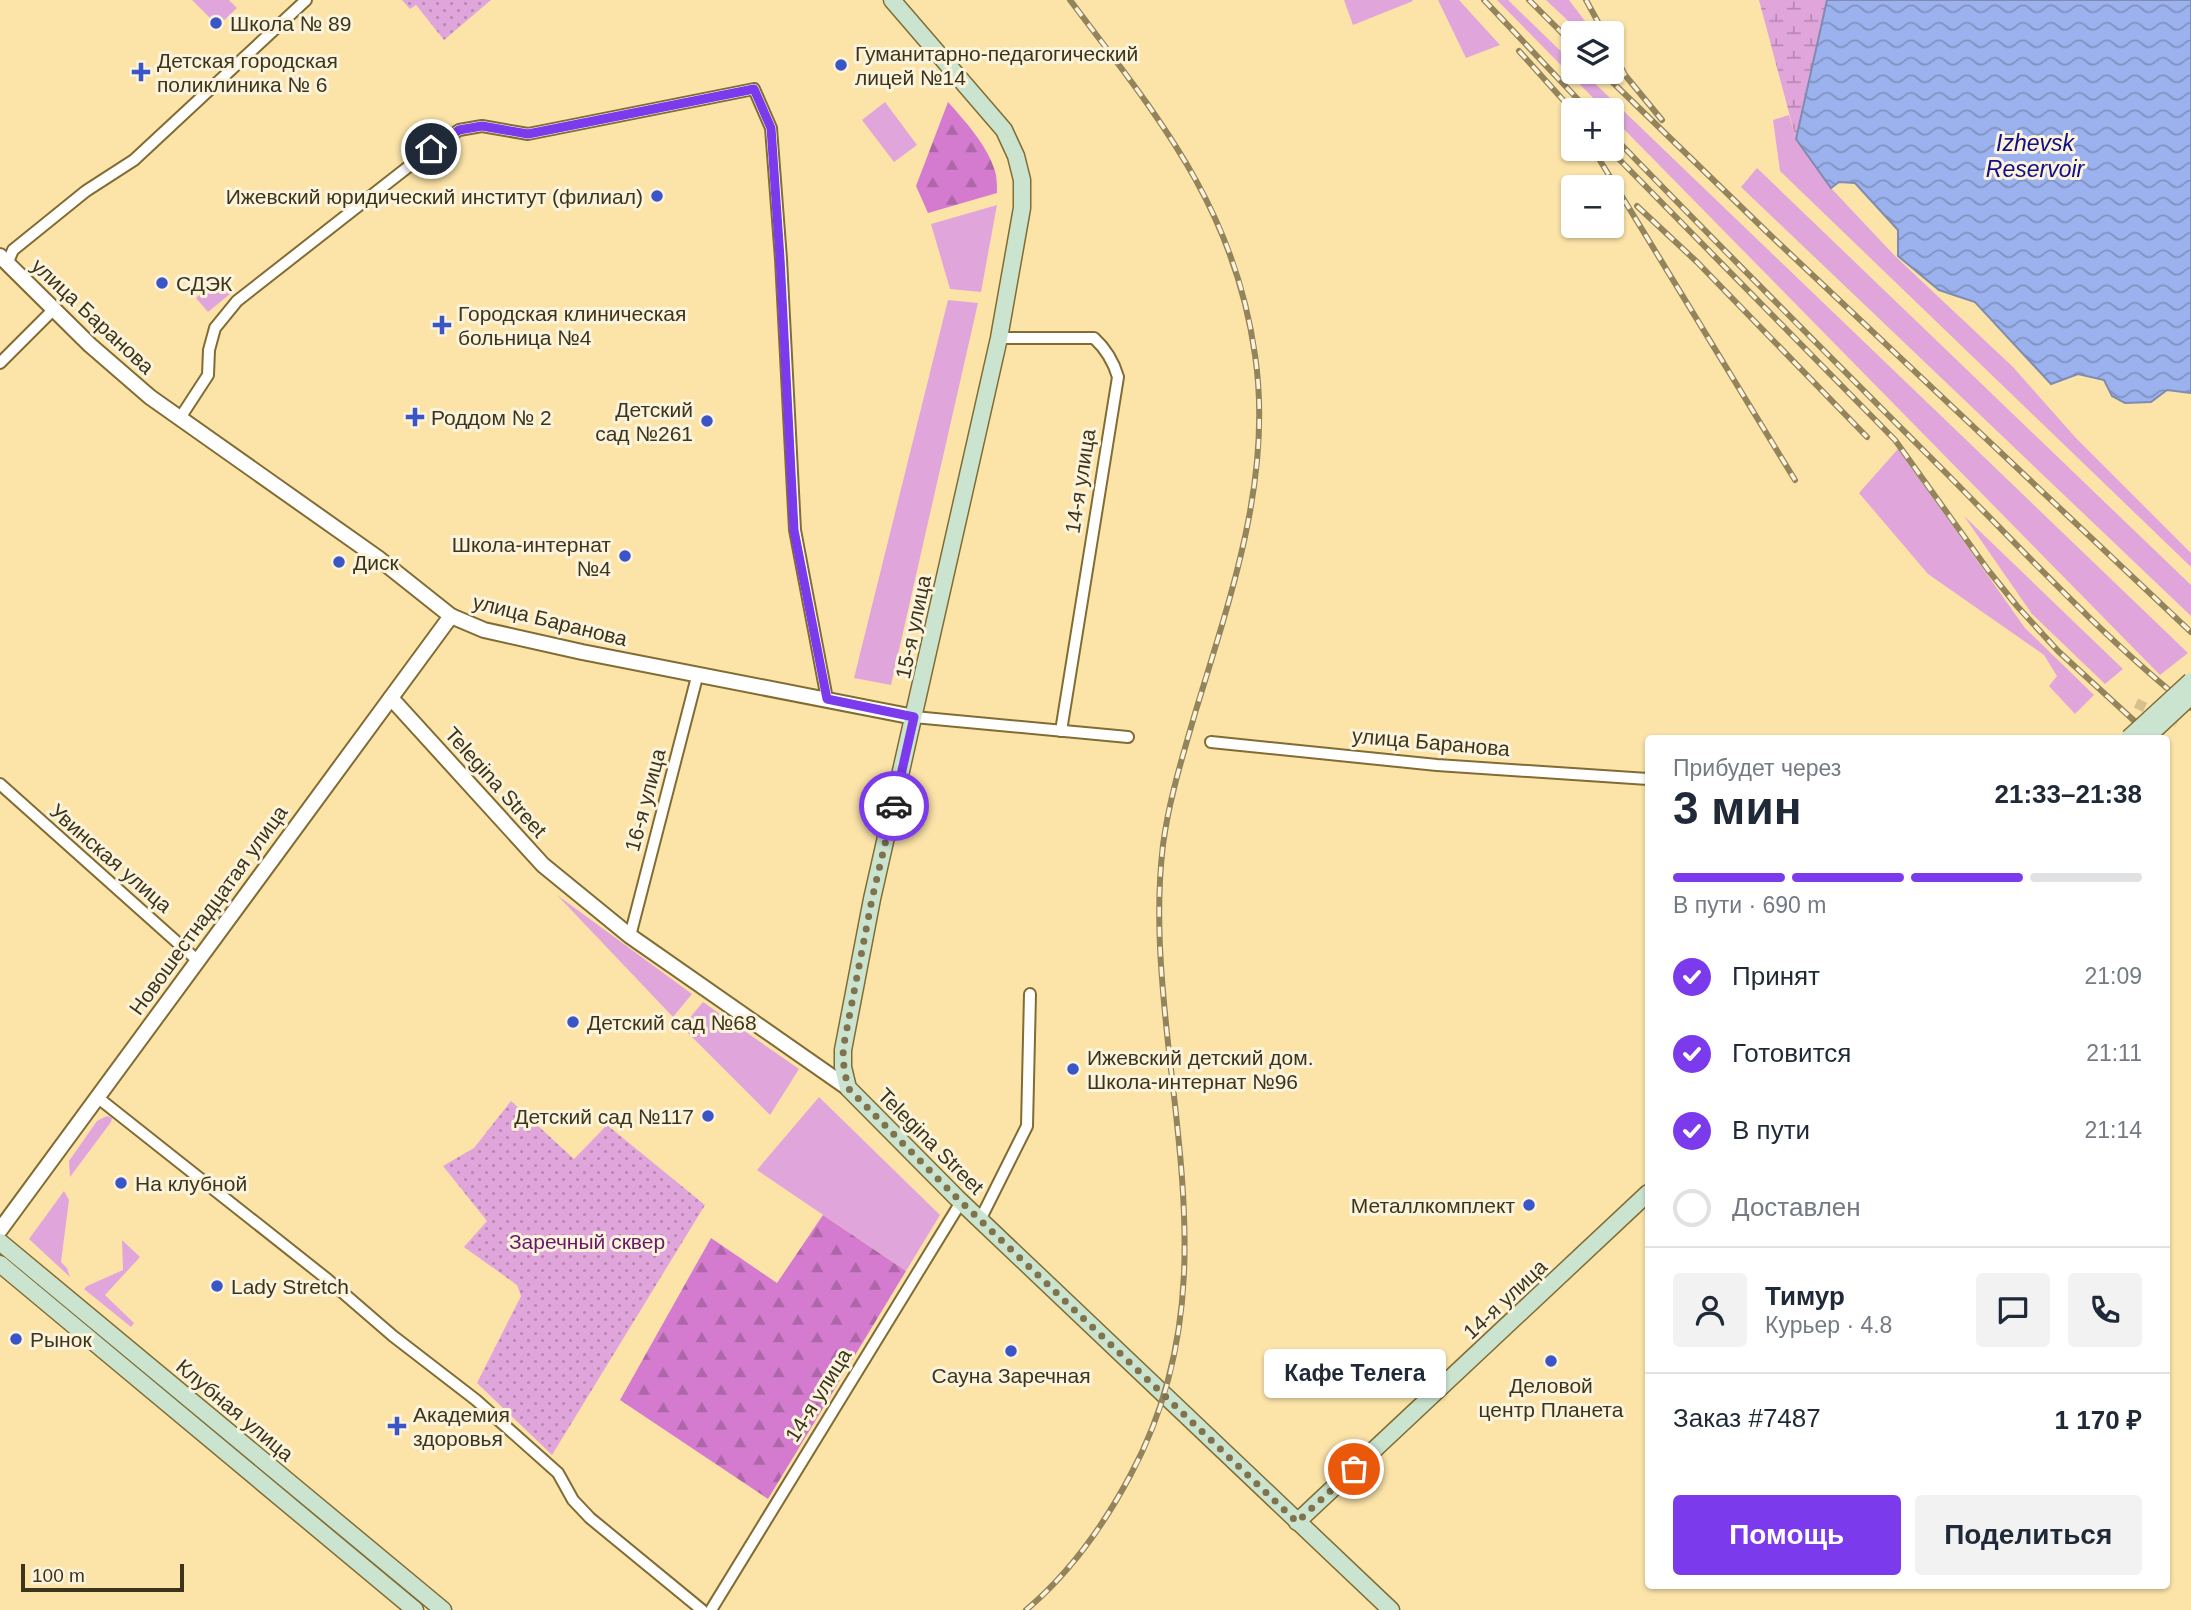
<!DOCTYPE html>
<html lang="ru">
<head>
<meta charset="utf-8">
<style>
	:root { --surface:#fff; --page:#f2f2f3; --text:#1f2937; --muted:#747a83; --line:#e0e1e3; --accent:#7c3aed }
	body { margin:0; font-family:Arial,sans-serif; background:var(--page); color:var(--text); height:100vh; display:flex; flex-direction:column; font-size:26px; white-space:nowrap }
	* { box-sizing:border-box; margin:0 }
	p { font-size:23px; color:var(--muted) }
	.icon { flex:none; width:38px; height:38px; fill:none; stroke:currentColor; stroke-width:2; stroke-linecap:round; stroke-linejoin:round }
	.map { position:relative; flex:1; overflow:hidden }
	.drawer { position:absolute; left:1645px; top:735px; width:525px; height:854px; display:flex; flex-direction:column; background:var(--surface); border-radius:7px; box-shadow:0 2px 5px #0004 }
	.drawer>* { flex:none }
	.fabs { position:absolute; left:1561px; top:21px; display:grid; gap:14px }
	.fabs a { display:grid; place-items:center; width:63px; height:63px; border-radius:7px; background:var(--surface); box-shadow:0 2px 5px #0004; font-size:35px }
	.scale { position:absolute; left:21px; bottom:18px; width:163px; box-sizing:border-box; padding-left:7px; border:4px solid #3d341c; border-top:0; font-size:19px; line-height:24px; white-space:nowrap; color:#3d341c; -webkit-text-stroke:5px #fcf3dc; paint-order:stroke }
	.pin { position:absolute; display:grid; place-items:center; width:60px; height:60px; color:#fff; margin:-30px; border:4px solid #fff; border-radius:50%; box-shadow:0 2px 7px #0007 }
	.courier { position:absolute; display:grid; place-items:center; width:70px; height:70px; margin:-35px; border:5px solid #7c3aed; border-radius:50%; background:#fff; color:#222; box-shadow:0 2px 9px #0007 }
	.bubble { position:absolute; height:49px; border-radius:7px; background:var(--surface); box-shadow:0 2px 5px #0004; font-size:23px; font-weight:700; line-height:49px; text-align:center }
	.head em { font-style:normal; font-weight:700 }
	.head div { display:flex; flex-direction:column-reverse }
	.head { display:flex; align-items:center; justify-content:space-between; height:119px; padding:0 28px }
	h1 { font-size:46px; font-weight:700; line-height:52px }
	.bar { display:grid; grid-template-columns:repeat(4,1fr); gap:10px 7px; align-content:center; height:84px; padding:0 28px }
	.bar i { height:9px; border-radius:5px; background:var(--line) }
	.bar .on { background:var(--accent) }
	.bar p { grid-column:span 4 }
	.line { display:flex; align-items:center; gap:18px; padding:0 28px; border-top:2px solid var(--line) }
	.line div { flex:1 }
	.round { display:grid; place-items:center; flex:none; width:74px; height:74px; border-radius:7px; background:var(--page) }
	ol { padding:0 28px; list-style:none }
	li { display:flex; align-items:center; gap:21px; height:77px }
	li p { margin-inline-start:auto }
	li .icon { padding:7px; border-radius:50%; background:var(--accent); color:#fff; stroke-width:4 }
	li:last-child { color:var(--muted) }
	li i { width:38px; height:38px; border:4px solid var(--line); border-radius:50% }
	.button { display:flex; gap:14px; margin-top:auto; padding:14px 28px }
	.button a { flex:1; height:80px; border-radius:7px; background:var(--accent); color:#fff; font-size:28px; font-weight:700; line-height:80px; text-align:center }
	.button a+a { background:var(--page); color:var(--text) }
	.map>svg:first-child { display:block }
	.grass { fill:#e0a6dc }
	.forest { fill:url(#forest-firs) }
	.wetland { fill:url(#wetland-marsh) }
	.park { fill:url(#park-dots) }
	.water { fill:url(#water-waves); stroke:#7f8cb0; stroke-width:2 }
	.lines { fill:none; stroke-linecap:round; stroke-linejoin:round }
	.minor-tunnel { stroke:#d6c18d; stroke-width:10; stroke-dasharray:10 5; stroke-linecap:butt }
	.minor-casing { stroke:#816c33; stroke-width:14 }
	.tertiary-casing { stroke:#816c33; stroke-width:18 }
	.secondary-casing { stroke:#816c33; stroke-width:19 }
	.minor { stroke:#fff; stroke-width:10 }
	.tertiary { stroke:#fff; stroke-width:14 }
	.secondary { stroke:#cae4d0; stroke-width:16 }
	.rail-casing { stroke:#94845c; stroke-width:6 }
	.rail { stroke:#fcf3dc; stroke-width:3.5; stroke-dasharray:10; stroke-linecap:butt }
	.secondary-bridge-casing { stroke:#816c33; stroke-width:19; stroke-linecap:butt }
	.secondary-bridge { stroke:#cae4d0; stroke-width:16 }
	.done { stroke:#80724d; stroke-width:7; stroke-dasharray:0 12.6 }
	.route { stroke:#7c3aed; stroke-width:9 }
	.poi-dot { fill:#3a55c7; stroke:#fcf3dc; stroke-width:2.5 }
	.labels { text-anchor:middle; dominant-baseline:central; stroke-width:6; stroke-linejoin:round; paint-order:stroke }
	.poi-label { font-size:21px; fill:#3d341c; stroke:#fcf3dc; text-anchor:start }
	.street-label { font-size:21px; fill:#3d341c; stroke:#fcf3dc }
	.park-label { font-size:21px; fill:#691868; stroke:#fcf3dc }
	.water-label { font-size:23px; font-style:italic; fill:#120e88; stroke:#fcf3dc }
</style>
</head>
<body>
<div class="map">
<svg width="2191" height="1610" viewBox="0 0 2191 1610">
	<defs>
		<pattern id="forest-firs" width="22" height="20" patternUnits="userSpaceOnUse" patternTransform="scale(1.75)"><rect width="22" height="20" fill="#d47bd0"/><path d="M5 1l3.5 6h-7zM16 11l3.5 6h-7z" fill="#ad66a8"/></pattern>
		<pattern id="wetland-marsh" width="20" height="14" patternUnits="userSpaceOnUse" patternTransform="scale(1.75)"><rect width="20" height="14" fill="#e0a6dc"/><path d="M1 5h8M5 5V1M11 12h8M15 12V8" fill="none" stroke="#b788b2"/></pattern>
		<pattern id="park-dots" width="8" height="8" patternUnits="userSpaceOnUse" patternTransform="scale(1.75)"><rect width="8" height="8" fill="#e0a6dc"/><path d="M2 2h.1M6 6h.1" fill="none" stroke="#b788b2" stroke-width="1.8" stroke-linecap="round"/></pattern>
		<pattern id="water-waves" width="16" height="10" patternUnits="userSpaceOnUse" patternTransform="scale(1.75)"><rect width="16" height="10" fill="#9bb2ef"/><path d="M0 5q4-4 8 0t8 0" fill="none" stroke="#8092c1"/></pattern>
	</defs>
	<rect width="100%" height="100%" fill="#fce4a9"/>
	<g class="grass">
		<path d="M 192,0 L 229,0 L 237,8 L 218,26 Z"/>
		<path d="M 1344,0 L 1412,0 L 1413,1 L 1353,25 Z"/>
		<path d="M 1438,0 L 1459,0 L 1500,45 L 1466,58 Z"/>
		<path d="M 1497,0 L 1508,0 L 1573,63 L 1573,72 L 1583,72 L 2188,653 L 2160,675 L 1612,117 L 1612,110 L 1605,110 Z"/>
		<path d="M 1546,0 L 1569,0 L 1594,33 L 1581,33 Z"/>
		<path d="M 885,102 L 917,145 L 894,162 L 862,120 Z"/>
		<path d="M 1789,115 L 1796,139 L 1831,188 L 1895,256 L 2013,367 L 2075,437 L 2191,553 L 2191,567 L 1780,171 L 1773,120 Z"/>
		<path d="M 1757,168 L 2191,585 L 2191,616 L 1741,187 Z"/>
		<path d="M 997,205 L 981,292 L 950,289 L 931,224 Z"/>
		<path d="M 218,280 L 230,294 L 208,312 L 196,298 Z"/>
		<path d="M 948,300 L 978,303 L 891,685 L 854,678 Z"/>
		<path d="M 1898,449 L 2025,628 L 2094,695 L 2075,714 L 2049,686 L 2057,676 L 2044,655 L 1928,574 L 1859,493 Z"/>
		<path d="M 1964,516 L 2123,669 L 2105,684 L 2032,614 Z"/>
		<path d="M 557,895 L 692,994 L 673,1017 Z"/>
		<path d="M 703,1002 L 799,1069 L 770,1115 L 682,1027 Z"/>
		<path d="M 819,1097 L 940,1215 L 906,1271 L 757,1170 Z"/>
		<path d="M 107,1116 L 112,1118 L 111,1122 L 70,1177 L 69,1161 L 97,1121 Z"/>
		<path d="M 64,1191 L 69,1200 L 61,1262 L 67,1268 L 70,1277 L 29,1239 Z"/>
		<path d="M 122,1240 L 140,1257 L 105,1295 L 134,1323 L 131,1327 L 84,1289 L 87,1286 L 123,1270 Z"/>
	</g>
	<g class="forest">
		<path d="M 948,102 C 965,121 987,145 995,171 C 997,177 997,186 997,193 L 928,213 L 916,186 Z"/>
		<path d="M 823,1215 L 906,1271 L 768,1499 L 620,1400 L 711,1238 L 777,1283 Z"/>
	</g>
	<path class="wetland" d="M 1759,0 L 1827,0 L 1796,139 Z"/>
	<g class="park">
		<path d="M 402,0 L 491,0 L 444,40 L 416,5 L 410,9 Z"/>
		<path d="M 511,1101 L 574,1159 L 607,1125 L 705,1205 L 552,1455 L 477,1383 L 521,1296 L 517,1285 L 464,1247 L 487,1221 L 443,1166 L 474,1148 Z"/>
	</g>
	<path class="water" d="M 1827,0 L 2191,0 L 2191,393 L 2167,390 L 2151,402 L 2125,403 L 2112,396 L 2104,380 L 2078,374 L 2051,384 L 1975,302 L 1939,290 L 1898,256 L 1898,230 L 1855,183 L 1839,182 L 1831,188 L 1796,139 Z"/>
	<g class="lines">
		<path class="minor-tunnel" d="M 2136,703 L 2177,723"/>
		<g class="minor-casing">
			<g id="minor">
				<path d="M 7,264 L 13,250 L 86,191 L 134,160 L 306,0"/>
				<path d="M 999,338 L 1094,338 C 1106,349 1113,360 1118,377 L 1061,731"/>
				<path d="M 0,363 L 54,309"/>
				<path d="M 180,418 L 208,375 L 209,350 L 215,328 L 237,301 L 431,149 L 459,130 L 482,126 L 528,134 L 754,89 L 771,128 L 781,259 L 795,530 L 827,699"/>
				<path d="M 914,717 L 1128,737"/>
				<path d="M 1211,742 L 1437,765 L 1648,779"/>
				<path d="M 0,784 L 197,960"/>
				<path d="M 630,936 L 698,673"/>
				<path d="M 97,1097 L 327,1279 L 393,1336 L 476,1400 L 558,1473 L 573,1500 L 590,1518 L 702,1610"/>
				<path d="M 980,1220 L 1027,1126 L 1030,994"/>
				<path d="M 711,1610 L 961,1202"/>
			</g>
		</g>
		<g class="tertiary-casing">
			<g id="tertiary">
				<path d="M 0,256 L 90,345 L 150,397 L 378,558 L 451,616 L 484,630 L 582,652 L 914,717"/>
				<path d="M 391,698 L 543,865 L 630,936 L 848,1088"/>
				<path d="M 0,1230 L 451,616"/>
			</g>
		</g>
		<g class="secondary-casing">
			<g id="secondary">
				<path d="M 892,0 L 1004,130 L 1016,156 L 1022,180 L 1022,208 L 999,338 L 872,899 L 843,1050 L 843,1067 L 848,1088 L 957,1198 L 1391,1610"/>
				<path d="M 0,1242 L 443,1610"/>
				<path d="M 0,1264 L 415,1610"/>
				<path d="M 1297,1522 L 1648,1193"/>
			</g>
		</g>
		<use href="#minor" class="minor"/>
		<use href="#tertiary" class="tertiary"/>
		<use href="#secondary" class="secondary"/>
		<g class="rail-casing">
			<g id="rail">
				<path d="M 1484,0 L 1588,110"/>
				<path d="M 1529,0 L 1573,44"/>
				<path d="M 1586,0 L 1604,33"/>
				<path d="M 1612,49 L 1625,75 L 1662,120"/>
				<path d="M 1519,51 L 1573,111"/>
				<path d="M 1602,72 L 1768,233 L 2191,632"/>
				<path d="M 1612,135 C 1723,250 1837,364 1950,477 C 2028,556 2105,639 2191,708"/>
				<path d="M 1593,149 L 1795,480"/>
				<path d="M 1609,149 L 1895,440 L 1988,570 L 2017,606 L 2058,651 L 2153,738"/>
				<path d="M 1637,206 L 1697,262 L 1867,437"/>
				<path d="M 1026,1610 C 1070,1573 1104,1525 1131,1474 C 1207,1332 1185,1195 1168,1043 C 1161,977 1155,911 1163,845 C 1169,799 1183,755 1196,710 C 1231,595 1273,477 1255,355 C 1234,206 1157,116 1070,0"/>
			</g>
		</g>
		<use href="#rail" class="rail"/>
		<g class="secondary-bridge-casing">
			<g id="secondary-bridge">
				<path d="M 2129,738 L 2191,681"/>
				<path d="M 2146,738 L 2191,696"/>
			</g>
		</g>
		<use href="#secondary-bridge" class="secondary-bridge"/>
	</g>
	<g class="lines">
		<path class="done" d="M 894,806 L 872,899 L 843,1049 L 844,1068 L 848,1088 L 957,1198 L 1297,1522 L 1354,1469"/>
		<path class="route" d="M 431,149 L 459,130 L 482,126 L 528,134 L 754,89 L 771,128 L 780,258 L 794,530 L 827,699 L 914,717 L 894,806"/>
	</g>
	<g class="poi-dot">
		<circle cx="216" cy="23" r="7"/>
		<circle cx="841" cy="65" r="7"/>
		<path d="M137.5 61.5h7v7h7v7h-7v7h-7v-7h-7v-7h7z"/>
		<circle cx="657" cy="196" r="7"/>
		<circle cx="162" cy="283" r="7"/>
		<path d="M438.5 314.5h7v7h7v7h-7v7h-7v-7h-7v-7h7z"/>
		<path d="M411.5 406.5h7v7h7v7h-7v7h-7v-7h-7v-7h7z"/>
		<circle cx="707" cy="421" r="7"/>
		<circle cx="625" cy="556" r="7"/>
		<circle cx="339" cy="562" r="7"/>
		<circle cx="573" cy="1022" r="7"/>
		<circle cx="1073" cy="1069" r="7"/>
		<circle cx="708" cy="1116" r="7"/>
		<circle cx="121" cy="1183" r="7"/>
		<circle cx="1529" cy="1205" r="7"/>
		<circle cx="217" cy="1286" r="7"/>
		<circle cx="16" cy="1339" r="7"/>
		<circle cx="1011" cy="1351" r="7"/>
		<circle cx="1551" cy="1361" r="7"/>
		<path d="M393.5 1415.5h7v7h7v7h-7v7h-7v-7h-7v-7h7z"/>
	</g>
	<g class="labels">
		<g class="poi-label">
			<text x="230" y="23">Школа № 89</text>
			<text x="855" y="53">Гуманитарно-педагогический<tspan x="855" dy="24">лицей №14</tspan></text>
			<text x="157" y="60">Детская городская<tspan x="157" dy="24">поликлиника № 6</tspan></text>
			<text x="643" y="196" text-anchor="end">Ижевский юридический институт (филиал)</text>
			<text x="176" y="283">СДЭК</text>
			<text x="458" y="313">Городская клиническая<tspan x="458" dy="24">больница №4</tspan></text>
			<text x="693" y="409" text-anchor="end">Детский<tspan x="693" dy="24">сад №261</tspan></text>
			<text x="431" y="417">Роддом № 2</text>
			<text x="611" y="544" text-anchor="end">Школа-интернат<tspan x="611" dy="24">№4</tspan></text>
			<text x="353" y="562">Диск</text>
			<text x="587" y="1022">Детский сад №68</text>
			<text x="1087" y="1057">Ижевский детский дом.<tspan x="1087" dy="24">Школа-интернат №96</tspan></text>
			<text x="694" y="1116" text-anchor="end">Детский сад №117</text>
			<text x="135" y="1183">На клубной</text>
			<text x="1515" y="1205" text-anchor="end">Металлкомплект</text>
			<text x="231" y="1286">Lady Stretch</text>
			<text x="30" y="1339">Рынок</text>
			<text x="1011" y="1375" text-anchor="middle">Сауна Заречная</text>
			<text x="1551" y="1385" text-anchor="middle">Деловой<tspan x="1551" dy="24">центр Планета</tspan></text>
			<text x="413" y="1414">Академия<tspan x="413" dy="24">здоровья</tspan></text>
		</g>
		<g class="street-label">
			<text transform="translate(93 316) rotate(43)">улица Баранова</text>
			<text transform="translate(1080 481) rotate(-81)">14-я улица</text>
			<text transform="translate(550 620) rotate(14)">улица Баранова</text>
			<text transform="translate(913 627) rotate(-78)">15-я улица</text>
			<text transform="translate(1431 742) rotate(5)">улица Баранова</text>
			<text transform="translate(496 782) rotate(48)">Telegina Street</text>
			<text transform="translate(645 800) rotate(-75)">16-я улица</text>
			<text transform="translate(111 858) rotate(41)">Увинская улица</text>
			<text transform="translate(208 910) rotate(-54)">Новошестнадцатая улица</text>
			<text transform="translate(931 1141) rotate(45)">Telegina Street</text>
			<text transform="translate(1505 1299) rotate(-43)">14-я улица</text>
			<text transform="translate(818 1395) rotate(-58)">14-я улица</text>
			<text transform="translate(235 1410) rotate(40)">Клубная улица</text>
		</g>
		<g class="park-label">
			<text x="587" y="1241">Заречный сквер</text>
		</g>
		<g class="water-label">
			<text x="2035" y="143">Izhevsk<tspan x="2035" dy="26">Reservoir</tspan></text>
		</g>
	</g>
</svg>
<div class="fabs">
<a><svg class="icon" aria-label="layers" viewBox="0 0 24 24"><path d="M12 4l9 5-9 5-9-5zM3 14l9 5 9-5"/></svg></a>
<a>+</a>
<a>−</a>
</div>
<div class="scale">100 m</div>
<div class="pin" style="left:1354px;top:1469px;background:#ea580c"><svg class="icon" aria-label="bag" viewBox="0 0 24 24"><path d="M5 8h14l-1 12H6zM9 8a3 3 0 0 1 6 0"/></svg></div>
<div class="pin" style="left:431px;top:149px;background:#1f2937"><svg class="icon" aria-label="home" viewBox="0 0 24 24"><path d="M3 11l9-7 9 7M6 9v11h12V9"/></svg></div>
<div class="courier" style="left:894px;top:806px"><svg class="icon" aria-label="car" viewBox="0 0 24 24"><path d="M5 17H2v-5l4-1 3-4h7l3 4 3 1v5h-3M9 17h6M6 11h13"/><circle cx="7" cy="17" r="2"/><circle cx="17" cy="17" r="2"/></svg></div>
<div class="bubble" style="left:1264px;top:1349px;width:182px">Кафе Телега</div>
<section class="drawer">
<div class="head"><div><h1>3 мин</h1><p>Прибудет через</p></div><em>21:33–21:38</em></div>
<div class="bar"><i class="on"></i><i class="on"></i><i class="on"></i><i></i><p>В пути · 690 m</p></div>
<ol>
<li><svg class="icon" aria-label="check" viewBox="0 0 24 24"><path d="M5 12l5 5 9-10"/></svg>Принят<p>21:09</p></li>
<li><svg class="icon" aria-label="check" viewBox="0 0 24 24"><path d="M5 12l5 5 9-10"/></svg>Готовится<p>21:11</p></li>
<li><svg class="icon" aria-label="check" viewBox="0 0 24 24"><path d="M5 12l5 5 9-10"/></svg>В пути<p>21:14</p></li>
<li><i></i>Доставлен</li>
</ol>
<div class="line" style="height:126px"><a class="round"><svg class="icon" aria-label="person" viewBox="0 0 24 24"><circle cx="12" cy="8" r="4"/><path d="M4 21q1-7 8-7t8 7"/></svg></a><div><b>Тимур</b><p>Курьер · 4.8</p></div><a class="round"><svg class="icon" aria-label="chat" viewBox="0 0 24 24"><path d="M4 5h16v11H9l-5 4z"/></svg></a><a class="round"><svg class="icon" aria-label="phone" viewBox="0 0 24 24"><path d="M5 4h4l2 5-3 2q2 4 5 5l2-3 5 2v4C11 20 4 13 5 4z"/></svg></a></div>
<div class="line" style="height:91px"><div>Заказ #7487</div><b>1 170 ₽</b></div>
<div class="button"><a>Помощь</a><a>Поделиться</a></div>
</section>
</div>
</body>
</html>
